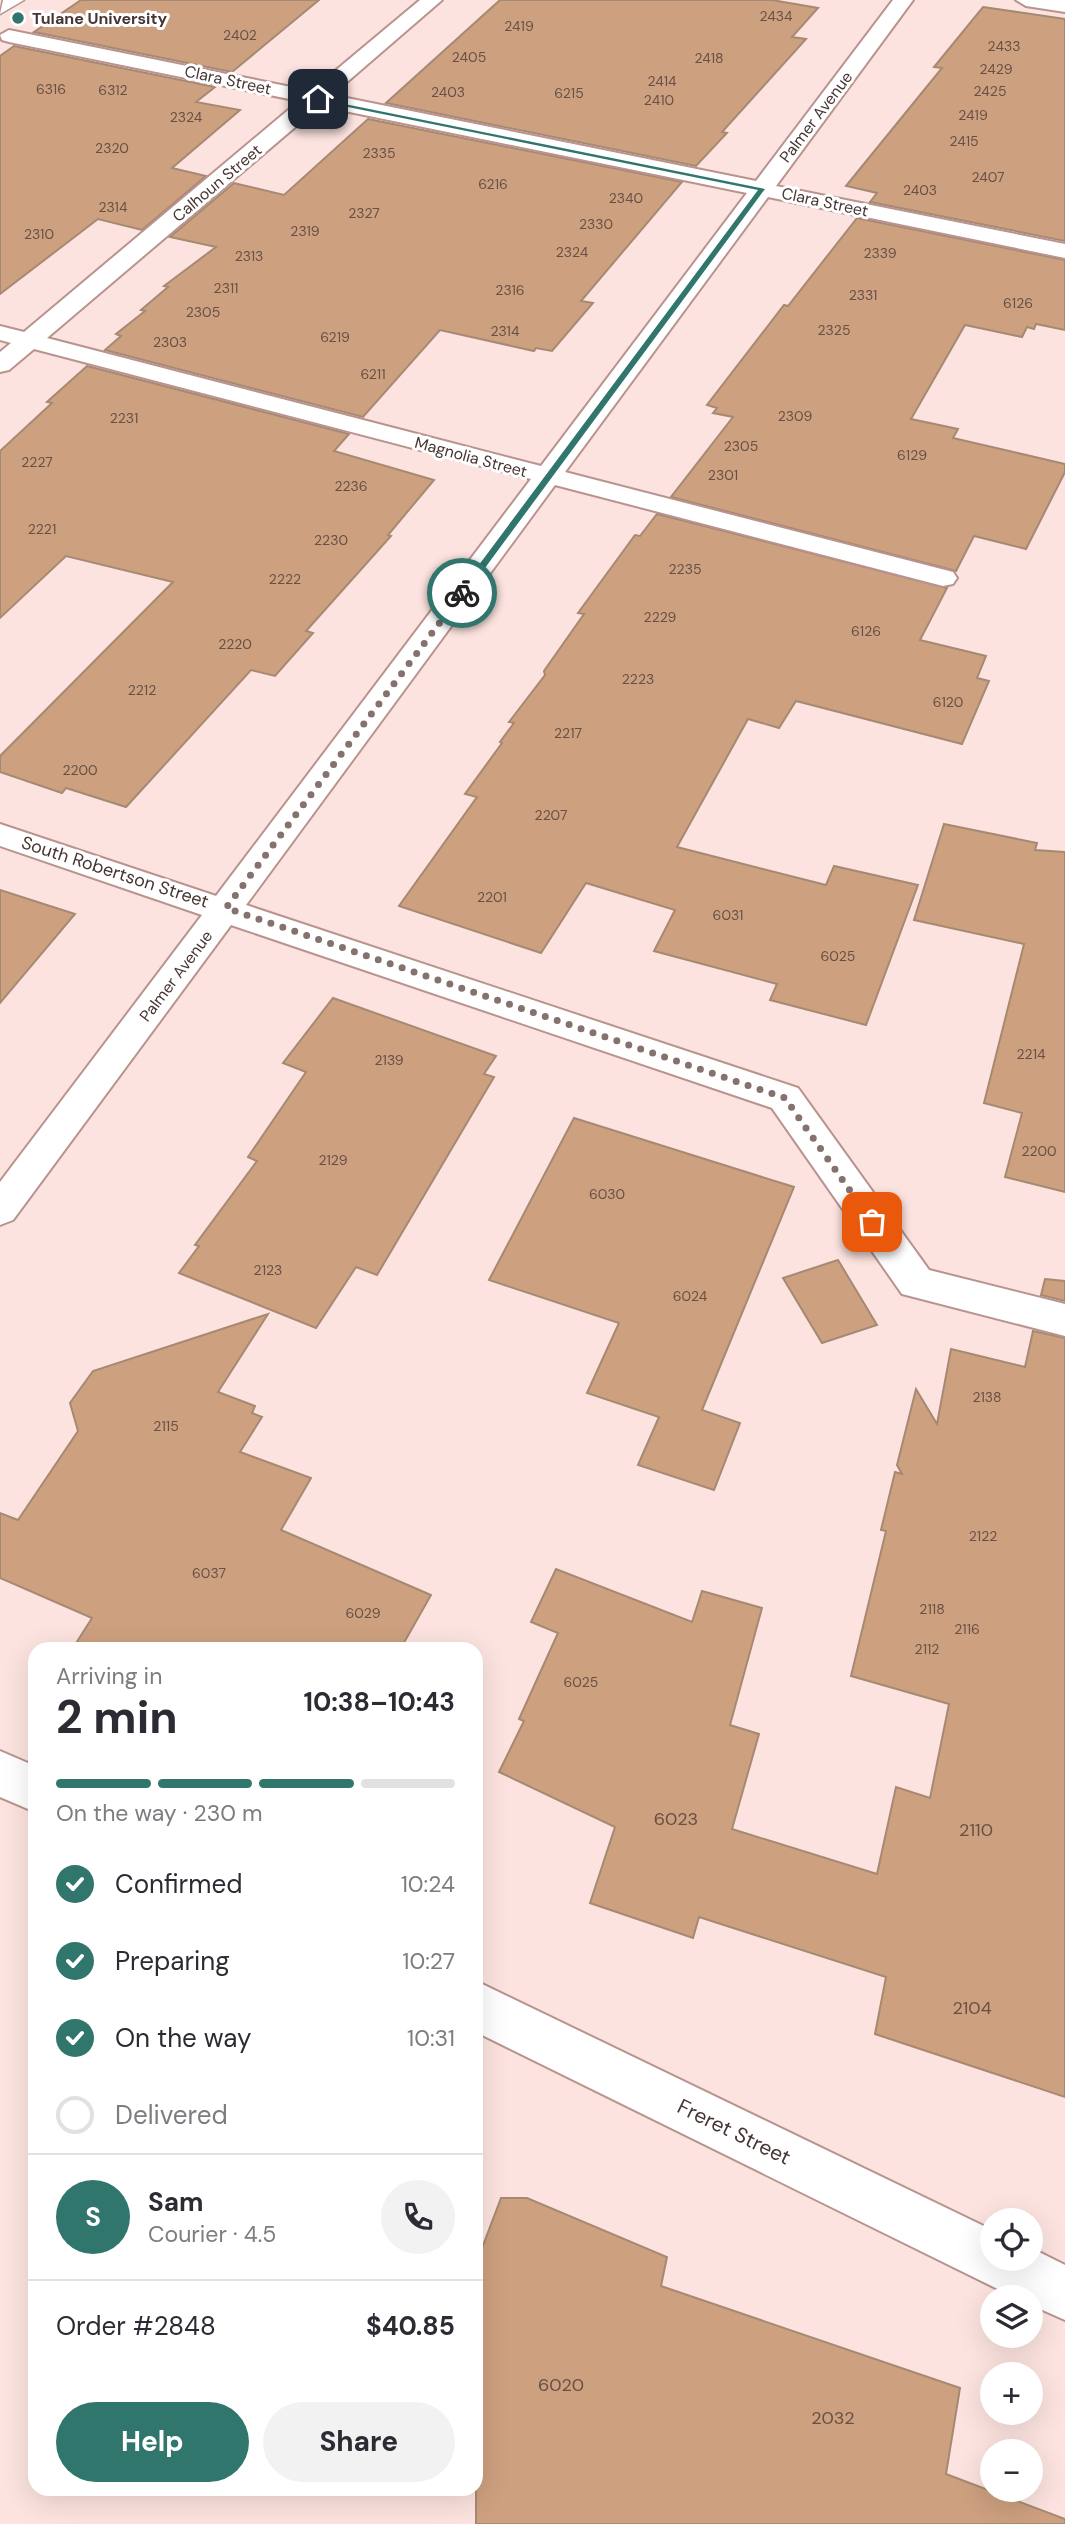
<!DOCTYPE html>
<html lang="en">
<head>
<meta charset="utf-8">
<style>
	:root { --surface:#fff; --page:#f2f2f3; --text:#2b2b33; --muted:#7c7c81; --line:#e1e1e2; --accent:#30766c }
	body { margin:0; font-family:"DM Sans",sans-serif; background:var(--page); color:var(--text); height:100vh; display:flex; flex-direction:column; font-size:26px; white-space:nowrap }
	* { box-sizing:border-box; margin:0 }
	p { font-size:23px; color:var(--muted) }
	.icon { flex:none; width:38px; height:38px; fill:none; stroke:currentColor; stroke-width:2; stroke-linecap:round; stroke-linejoin:round }
	.map { position:relative; flex:1; overflow:hidden }
	.panel { position:absolute; left:28px; top:1642px; width:455px; height:854px; display:flex; flex-direction:column; background:var(--surface); border-radius:21px; box-shadow:0 7px 28px #0002 }
	.panel>* { flex:none }
	.fabs { position:absolute; left:980px; top:2208px; display:grid; gap:14px }
	.fabs a { display:grid; place-items:center; width:63px; height:63px; border-radius:50%; background:var(--surface); box-shadow:0 7px 28px #0002; font-size:35px }
	.pin { position:absolute; display:grid; place-items:center; width:60px; height:60px; color:#fff; margin:-30px; border-radius:14px; box-shadow:0 4px 10px #0006 }
	.courier { position:absolute; display:grid; place-items:center; width:70px; height:70px; margin:-35px; border:5px solid #30766c; border-radius:50%; background:#fff; color:#222; box-shadow:0 2px 9px #0007 }
	.summary em { font-style:normal; font-weight:700 }
	.summary div { display:flex; flex-direction:column-reverse }
	.summary { display:flex; align-items:center; justify-content:space-between; height:119px; padding:0 28px }
	h1 { font-size:46px; font-weight:700; line-height:52px }
	.bar { display:grid; grid-template-columns:repeat(4,1fr); gap:10px 7px; align-content:center; height:84px; padding:0 28px }
	.bar i { height:9px; border-radius:5px; background:var(--line) }
	.bar .on { background:var(--accent) }
	.bar p { grid-column:span 4 }
	.line { display:flex; align-items:center; gap:18px; padding:0 28px; border-top:2px solid var(--line) }
	.line div { flex:1 }
	.round { display:grid; place-items:center; flex:none; width:74px; height:74px; border-radius:37px; background:var(--page) }
	ol { padding:0 28px; list-style:none }
	li { display:flex; align-items:center; gap:21px; height:77px }
	li p { margin-inline-start:auto }
	li .icon { padding:7px; border-radius:50%; background:var(--accent); color:#fff; stroke-width:4 }
	li:last-child { color:var(--muted) }
	li i { width:38px; height:38px; border:4px solid var(--line); border-radius:50% }
	.primary-button { display:flex; gap:14px; margin-top:auto; padding:14px 28px }
	.primary-button a { flex:1; height:80px; border-radius:42px; background:var(--accent); color:#fff; font-size:28px; font-weight:700; line-height:80px; text-align:center }
	.primary-button a+a { background:var(--page); color:var(--text) }
	.map>svg:first-child { display:block }
	.building { fill:#cda07f; stroke:#a68973; stroke-width:2 }
	.lines { fill:none; stroke-linecap:round; stroke-linejoin:round }
	.lane-casing { stroke:#b9938e; stroke-width:3 }
	.street-casing { stroke:#b9938e; stroke-width:4 }
	.lane { fill:#fff; fill-rule:evenodd }
	.street { fill:#fff; fill-rule:evenodd }
	.route { fill:#30766c }
	.done { stroke:#85726f; stroke-width:7; stroke-dasharray:0 12.6 }
	.poi-dot { fill:#30766c; stroke:#fff; stroke-width:2.5 }
	.labels { text-anchor:middle; dominant-baseline:central; stroke-width:6; stroke-linejoin:round; paint-order:stroke }
	.number-label { font-size:14px; fill:#675046 }
	.far-poi-label { font-size:16px; font-weight:bold; fill:#453533; stroke:#fff; text-anchor:start }
	.far-street-label { font-size:16px; fill:#453533; stroke:#fff }
	.street-label { font-size:18px; fill:#453533; stroke:#fff }
	.near-number-label { font-size:18px; fill:#675046 }
	.near-street-label { font-size:21px; fill:#453533; stroke:#fff }
</style>
</head>
<body>
<div class="map">
<svg width="1065" height="2524" viewBox="0 0 1065 2524">
	<rect width="100%" height="100%" fill="#fce3df"/>
	<g class="building">
		<path d="M 81,0 L 319,0 L 232,72 L 34,32 Z"/>
		<path d="M 500,0 L 772,0 L 818,8 L 792,37 L 806,39 L 722,132 L 727,133 L 696,166 L 386,103 Z"/>
		<path d="M 983,7 L 1065,19 L 1065,241 L 870,202 L 877,193 L 846,186 L 942,68 L 934,67 Z"/>
		<path d="M 14,46 L 215,87 L 196,102 L 240,110 L 172,168 L 206,176 L 142,230 L 98,219 L 0,294 L 0,56 Z"/>
		<path d="M 368,119 L 682,182 L 581,301 L 593,303 L 552,351 L 536,348 L 534,351 L 440,330 L 363,417 L 105,350 L 121,336 L 116,334 L 145,311 L 141,310 L 168,287 L 164,286 L 216,247 L 170,237 L 234,183 L 284,195 Z"/>
		<path d="M 857,218 L 1065,260 L 1065,330 L 1036,324 L 1034,329 L 1027,327 L 1022,337 L 965,325 L 911,419 L 958,429 L 953,438 L 1065,464 L 1065,472 L 1026,549 L 974,536 L 956,571 L 671,497 L 733,417 L 713,413 L 717,408 L 707,405 L 784,305 L 788,306 Z"/>
		<path d="M 87,366 L 349,434 L 334,451 L 434,480 L 388,535 L 391,536 L 306,631 L 313,633 L 275,676 L 251,670 L 126,807 L 66,788 L 62,793 L 0,772 L 0,756 L 173,582 L 66,556 L 0,618 L 0,451 L 52,403 L 47,402 Z"/>
		<path d="M 657,514 L 947,588 L 920,640 L 986,656 L 977,678 L 989,681 L 962,744 L 796,701 L 779,728 L 748,719 L 677,847 L 826,885 L 834,866 L 918,885 L 866,1025 L 770,1000 L 777,984 L 654,951 L 675,910 L 586,883 L 541,953 L 399,906 L 477,797 L 465,794 L 502,743 L 500,742 L 514,723 L 509,722 L 545,675 L 544,671 L 584,614 L 578,613 L 635,535 L 640,536 Z"/>
		<path d="M 944,824 L 1037,843 L 1035,850 L 1065,852 L 1065,1192 L 1005,1177 L 1022,1113 L 984,1103 L 1024,944 L 914,920 Z"/>
		<path d="M 0,890 L 75,914 L 0,1003 Z"/>
		<path d="M 333,998 L 496,1056 L 484,1074 L 494,1077 L 377,1275 L 356,1267 L 316,1328 L 179,1273 L 199,1246 L 195,1245 L 257,1161 L 248,1157 L 306,1072 L 283,1063 Z"/>
		<path d="M 574,1118 L 794,1187 L 702,1410 L 740,1423 L 714,1490 L 638,1465 L 659,1417 L 587,1393 L 619,1323 L 489,1280 Z"/>
		<path d="M 838,1260 L 877,1325 L 822,1343 L 783,1278 Z"/>
		<path d="M 1045,1279 L 1065,1281 L 1065,1301 L 1041,1295 Z"/>
		<path d="M 268,1314 L 218,1392 L 255,1406 L 252,1413 L 262,1417 L 240,1452 L 311,1478 L 281,1530 L 431,1595 L 401,1648 L 73,1648 L 92,1618 L 0,1578 L 0,1513 L 18,1520 L 78,1431 L 70,1403 L 93,1371 Z"/>
		<path d="M 1033,1331 L 1065,1338 L 1065,2097 L 875,2034 L 886,1977 L 699,1917 L 693,1938 L 590,1903 L 615,1827 L 499,1772 L 524,1721 L 519,1719 L 558,1633 L 531,1622 L 556,1569 L 692,1622 L 702,1591 L 762,1608 L 730,1725 L 759,1734 L 732,1829 L 877,1874 L 896,1787 L 930,1798 L 949,1704 L 851,1676 L 886,1531 L 881,1530 L 895,1472 L 902,1474 L 897,1465 L 916,1389 L 937,1424 L 951,1349 L 1025,1367 Z"/>
		<path d="M 501,2198 L 527,2198 L 667,2257 L 661,2286 L 960,2388 L 946,2474 L 1065,2519 L 1065,2524 L 476,2524 L 476,2264 Z"/>
	</g>
	<g class="lines">
		<g class="lane-casing">
			<path id="lane" d="M 3,0 L 24,0 L 0,14 Z"/>
		</g>
		<g class="street-casing">
			<g id="street">
				<path d="M 420,0 L 442,0 L 332,95 L 756,181 L 893,0 L 913,0 L 776,186 L 1065,244 L 1065,258 L 768,197 L 565,472 L 953,572 L 957,578 L 953,584 L 943,586 L 555,485 L 246,905 L 798,1088 L 929,1270 L 1065,1304 L 1065,1336 L 902,1294 L 772,1108 L 231,925 L 13,1220 L 0,1225 L 0,1182 L 202,915 L 0,846 L 0,824 L 216,896 L 531,479 L 34,349 L 9,370 L 0,372 L 0,352 L 11,343 L 0,340 L 0,326 L 24,332 L 299,101 L 9,42 L 2,40 L 0,35 L 9,30 L 311,91 ZM 320,106 L 747,193 L 541,466 L 47,338 Z"/>
				<path d="M 1016,0 L 1065,0 L 1065,12 L 1026,6 Z"/>
				<path d="M 0,1751 L 35,1766 L 35,1812 L 0,1797 Z"/>
				<path d="M 476,1981 L 992,2230 L 992,2259 L 1031,2259 L 1031,2248 L 1065,2265 L 1065,2320 L 1031,2305 L 1031,2298 L 1016,2298 L 476,2032 Z"/>
			</g>
		</g>
		<use href="#lane" class="lane"/>
		<use href="#street" class="street"/>
	</g>
	<path class="route" d="M 315,98 L 765,189 L 465,595 L 458,593 L 758,190 L 318,101 Z"/>
	<g class="lines">
		<path class="done" d="M 462,593 L 226,908 L 785,1098 L 872,1222"/>
	</g>
	<circle class="poi-dot" cx="18" cy="18" r="7"/>
	<g class="labels">
		<g class="number-label">
			<text x="776" y="16">2434</text>
			<text x="519" y="26">2419</text>
			<text x="240" y="35">2402</text>
			<text x="1004" y="46">2433</text>
			<text x="469" y="57">2405</text>
			<text x="709" y="58">2418</text>
			<text x="996" y="69">2429</text>
			<text x="662" y="81">2414</text>
			<text x="51" y="89">6316</text>
			<text x="113" y="90">6312</text>
			<text x="990" y="91">2425</text>
			<text x="448" y="92">2403</text>
			<text x="569" y="93">6215</text>
			<text x="659" y="100">2410</text>
			<text x="973" y="115">2419</text>
			<text x="186" y="117">2324</text>
			<text x="964" y="141">2415</text>
			<text x="112" y="148">2320</text>
			<text x="379" y="153">2335</text>
			<text x="988" y="177">2407</text>
			<text x="493" y="184">6216</text>
			<text x="920" y="190">2403</text>
			<text x="626" y="198">2340</text>
			<text x="113" y="207">2314</text>
			<text x="364" y="213">2327</text>
			<text x="596" y="224">2330</text>
			<text x="305" y="231">2319</text>
			<text x="39" y="234">2310</text>
			<text x="572" y="252">2324</text>
			<text x="880" y="253">2339</text>
			<text x="249" y="256">2313</text>
			<text x="226" y="288">2311</text>
			<text x="510" y="290">2316</text>
			<text x="863" y="295">2331</text>
			<text x="1018" y="303">6126</text>
			<text x="203" y="312">2305</text>
			<text x="834" y="330">2325</text>
			<text x="505" y="331">2314</text>
			<text x="335" y="337">6219</text>
			<text x="170" y="342">2303</text>
			<text x="373" y="374">6211</text>
			<text x="795" y="416">2309</text>
			<text x="124" y="418">2231</text>
			<text x="741" y="446">2305</text>
			<text x="912" y="455">6129</text>
			<text x="37" y="462">2227</text>
			<text x="723" y="475">2301</text>
			<text x="351" y="486">2236</text>
			<text x="42" y="529">2221</text>
			<text x="331" y="540">2230</text>
			<text x="685" y="569">2235</text>
			<text x="285" y="579">2222</text>
			<text x="660" y="617">2229</text>
			<text x="866" y="631">6126</text>
			<text x="235" y="644">2220</text>
			<text x="638" y="679">2223</text>
			<text x="142" y="690">2212</text>
			<text x="948" y="702">6120</text>
			<text x="568" y="733">2217</text>
			<text x="80" y="770">2200</text>
			<text x="551" y="815">2207</text>
			<text x="492" y="897">2201</text>
			<text x="728" y="915">6031</text>
			<text x="838" y="956">6025</text>
			<text x="1031" y="1054">2214</text>
			<text x="389" y="1060">2139</text>
			<text x="1039" y="1151">2200</text>
			<text x="333" y="1160">2129</text>
			<text x="607" y="1194">6030</text>
			<text x="268" y="1270">2123</text>
			<text x="690" y="1296">6024</text>
			<text x="987" y="1397">2138</text>
			<text x="166" y="1426">2115</text>
			<text x="983" y="1536">2122</text>
			<text x="209" y="1573">6037</text>
			<text x="932" y="1609">2118</text>
			<text x="363" y="1613">6029</text>
			<text x="967" y="1629">2116</text>
			<text x="927" y="1649">2112</text>
			<text x="581" y="1682">6025</text>
		</g>
		<g class="far-poi-label">
			<text x="32" y="18">Tulane University</text>
		</g>
		<g class="far-street-label">
			<text transform="translate(228 80) rotate(12)">Clara Street</text>
			<text transform="translate(816 117) rotate(-53)">Palmer Avenue</text>
			<text transform="translate(217 183) rotate(-40)">Calhoun Street</text>
			<text transform="translate(825 202) rotate(12)">Clara Street</text>
			<text transform="translate(471 457) rotate(15)">Magnolia Street</text>
			<text transform="translate(176 976) rotate(-53)">Palmer Avenue</text>
		</g>
		<g class="street-label">
			<text transform="translate(115 872) rotate(18)">South Robertson Street</text>
		</g>
		<g class="near-number-label">
			<text x="676" y="1819">6023</text>
			<text x="976" y="1830">2110</text>
			<text x="972" y="2008">2104</text>
			<text x="561" y="2385">6020</text>
			<text x="833" y="2418">2032</text>
		</g>
		<g class="near-street-label">
			<text transform="translate(734 2132) rotate(26)">Freret Street</text>
		</g>
	</g>
</svg>
<div class="fabs">
<a><svg class="icon" aria-label="locate" viewBox="0 0 24 24"><circle cx="12" cy="12" r="6"/><path d="M12 2v4M12 18v4M2 12h4M18 12h4"/></svg></a>
<a><svg class="icon" aria-label="layers" viewBox="0 0 24 24"><path d="M12 4l9 5-9 5-9-5zM3 14l9 5 9-5"/></svg></a>
<a>+</a>
<a>−</a>
</div>
<div class="pin" style="left:872px;top:1222px;background:#ea580c"><svg class="icon" aria-label="bag" viewBox="0 0 24 24"><path d="M5 8h14l-1 12H6zM9 8a3 3 0 0 1 6 0"/></svg></div>
<div class="pin" style="left:318px;top:99px;background:#1f2937"><svg class="icon" aria-label="home" viewBox="0 0 24 24"><path d="M3 11l9-7 9 7M6 9v11h12V9"/></svg></div>
<div class="courier" style="left:462px;top:593px"><svg class="icon" aria-label="bike" viewBox="0 0 24 24"><circle cx="6" cy="16" r="4"/><circle cx="18" cy="16" r="4"/><path d="M6 16l4-8h5l3 8M10 8l3 8H6M13 5h3"/></svg></div>
<section class="panel">
<div class="summary"><div><h1>2 min</h1><p>Arriving in</p></div><em>10:38–10:43</em></div>
<div class="bar"><i class="on"></i><i class="on"></i><i class="on"></i><i></i><p>On the way · 230 m</p></div>
<ol>
<li><svg class="icon" aria-label="check" viewBox="0 0 24 24"><path d="M5 12l5 5 9-10"/></svg>Confirmed<p>10:24</p></li>
<li><svg class="icon" aria-label="check" viewBox="0 0 24 24"><path d="M5 12l5 5 9-10"/></svg>Preparing<p>10:27</p></li>
<li><svg class="icon" aria-label="check" viewBox="0 0 24 24"><path d="M5 12l5 5 9-10"/></svg>On the way<p>10:31</p></li>
<li><i></i>Delivered</li>
</ol>
<div class="line" style="height:126px"><b class="round" style="background:var(--accent);color:#fff">S</b><div><b>Sam</b><p>Courier · 4.5</p></div><a class="round"><svg class="icon" aria-label="phone" viewBox="0 0 24 24"><path d="M5 4h4l2 5-3 2q2 4 5 5l2-3 5 2v4C11 20 4 13 5 4z"/></svg></a></div>
<div class="line" style="height:91px"><div>Order #2848</div><b>$40.85</b></div>
<div class="primary-button"><a>Help</a><a>Share</a></div>
</section>
</div>
</body>
</html>
